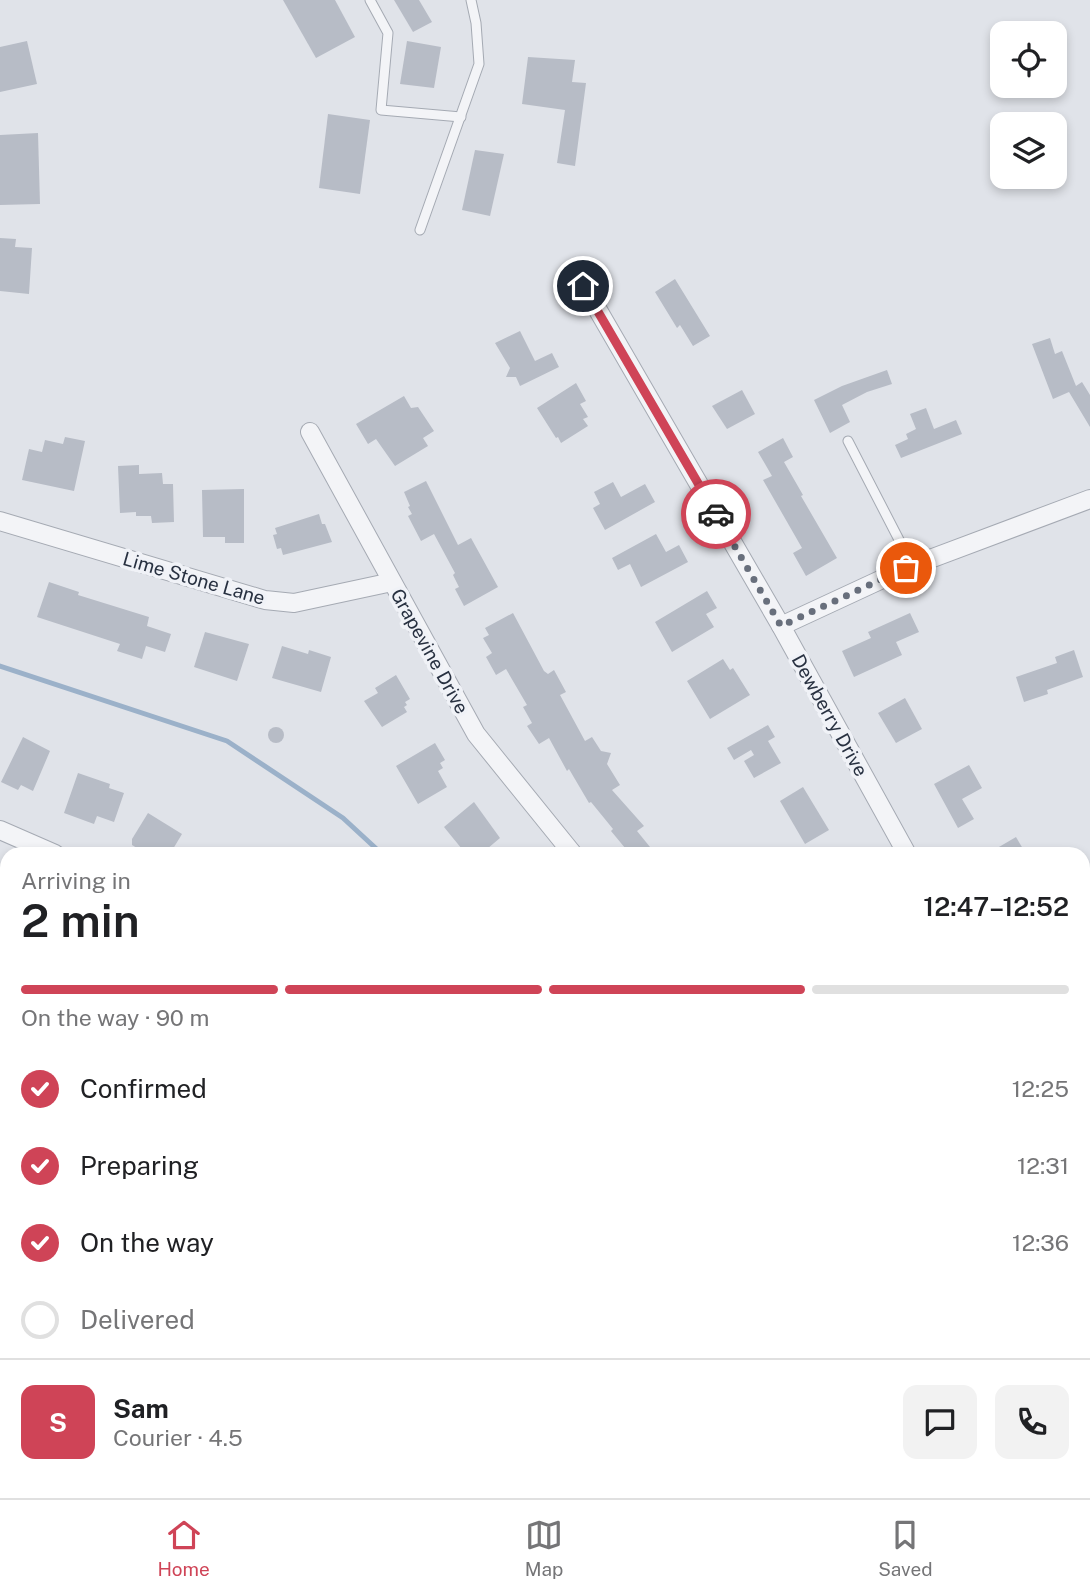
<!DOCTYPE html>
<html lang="en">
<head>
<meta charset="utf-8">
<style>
	:root { --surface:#fff; --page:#f2f2f2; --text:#202124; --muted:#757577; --line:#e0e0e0; --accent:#cf4457 }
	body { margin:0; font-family:"Public Sans",sans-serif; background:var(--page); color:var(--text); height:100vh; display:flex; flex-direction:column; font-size:26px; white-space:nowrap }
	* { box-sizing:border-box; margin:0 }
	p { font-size:23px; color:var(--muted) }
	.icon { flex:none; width:38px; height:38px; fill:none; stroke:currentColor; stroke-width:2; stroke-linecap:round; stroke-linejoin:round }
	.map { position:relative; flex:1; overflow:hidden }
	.drawer { position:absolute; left:0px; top:847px; width:1090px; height:651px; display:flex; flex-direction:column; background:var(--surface); border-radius:21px 21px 0 0; box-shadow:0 4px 10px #0003 }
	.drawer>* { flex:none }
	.tools { position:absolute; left:990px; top:21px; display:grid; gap:14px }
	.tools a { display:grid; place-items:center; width:77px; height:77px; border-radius:14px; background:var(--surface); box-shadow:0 4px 10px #0003; font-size:35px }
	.pin { position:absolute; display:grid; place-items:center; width:60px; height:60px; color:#fff; margin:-30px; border:4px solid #fff; border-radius:50%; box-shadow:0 2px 7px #0007 }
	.courier { position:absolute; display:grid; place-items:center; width:70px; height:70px; margin:-35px; border:5px solid #cf4457; border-radius:50%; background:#fff; color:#222; box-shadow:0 2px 9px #0007 }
	.head em { font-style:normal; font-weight:600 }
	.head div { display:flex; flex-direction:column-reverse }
	.head { display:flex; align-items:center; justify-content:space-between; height:119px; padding:0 21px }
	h1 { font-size:46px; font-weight:600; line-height:52px }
	.bar { display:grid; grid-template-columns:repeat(4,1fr); gap:10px 7px; align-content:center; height:84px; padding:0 21px }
	.bar i { height:9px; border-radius:5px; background:var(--line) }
	.bar .active { background:var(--accent) }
	.bar p { grid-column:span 4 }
	.line { display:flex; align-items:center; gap:18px; padding:0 21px; border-top:2px solid var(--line) }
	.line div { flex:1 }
	.round { display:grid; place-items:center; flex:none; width:74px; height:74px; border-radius:14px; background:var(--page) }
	ol { padding:0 21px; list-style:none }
	li { display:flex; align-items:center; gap:21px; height:77px }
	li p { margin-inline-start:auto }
	li .icon { padding:7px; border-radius:50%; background:var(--accent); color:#fff; stroke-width:4 }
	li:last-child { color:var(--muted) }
	li i { width:38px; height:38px; border:4px solid var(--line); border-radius:50% }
	.dock { display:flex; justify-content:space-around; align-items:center; height:98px; border-top:2px solid var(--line); background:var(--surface); font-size:19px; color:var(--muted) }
	.dock a { display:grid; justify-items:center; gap:4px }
	.dock .active { color:var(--accent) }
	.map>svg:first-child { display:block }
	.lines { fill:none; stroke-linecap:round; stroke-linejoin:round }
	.stream { stroke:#9bb1c9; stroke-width:5 }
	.building { fill:#b7bcc6 }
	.service-casing { stroke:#a5aab3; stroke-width:11 }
	.minor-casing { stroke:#a5aab3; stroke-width:20 }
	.service { stroke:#f3f4f7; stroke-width:9 }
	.minor { stroke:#f3f4f7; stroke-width:18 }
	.done { stroke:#686f7c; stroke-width:7; stroke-dasharray:0 12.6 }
	.route { stroke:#cf4457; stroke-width:9 }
	.labels { text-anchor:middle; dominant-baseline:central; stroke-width:7; stroke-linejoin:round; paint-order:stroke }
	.street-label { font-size:19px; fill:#283141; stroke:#f0f2f7 }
</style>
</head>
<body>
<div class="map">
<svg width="1090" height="1498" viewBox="0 0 1090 1498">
	<rect width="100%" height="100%" fill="#e0e3e9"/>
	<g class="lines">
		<g class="stream">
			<path d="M 0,666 L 227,741 L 343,818 L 382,854"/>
			<path d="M 0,1012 L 7,1015"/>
			<path d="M 851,1491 L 868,1498"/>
		</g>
	</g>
	<g class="building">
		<path d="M 283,0 L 335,0 L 355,37 L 316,58 Z"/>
		<path d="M 394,0 L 419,0 L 432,22 L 413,32 Z"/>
		<path d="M 27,41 L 37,84 L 0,92 L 0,47 Z"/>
		<path d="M 407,41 L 441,47 L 434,88 L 400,84 Z"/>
		<path d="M 528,57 L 575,60 L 572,82 L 586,83 L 575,166 L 557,163 L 565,110 L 522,104 Z"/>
		<path d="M 328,114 L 370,120 L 360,194 L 319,188 Z"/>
		<path d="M 38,133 L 40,204 L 0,205 L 0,135 Z"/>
		<path d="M 475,150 L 504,154 L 490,216 L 462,210 Z"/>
		<path d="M 0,238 L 16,239 L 15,247 L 32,248 L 29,294 L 0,291 Z"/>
		<path d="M 675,279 L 710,336 L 693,346 L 680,325 L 677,328 L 655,292 Z"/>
		<path d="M 520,331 L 535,361 L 552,353 L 559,367 L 520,386 L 516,377 L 506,377 L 510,368 L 495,343 Z"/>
		<path d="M 1050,338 L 1055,354 L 1062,351 L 1076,386 L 1082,382 L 1090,395 L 1090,427 L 1069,392 L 1053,399 L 1032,344 Z"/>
		<path d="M 887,370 L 892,384 L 867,392 L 842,405 L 850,422 L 830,433 L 814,400 L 842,386 Z"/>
		<path d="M 576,383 L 586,401 L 580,404 L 588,417 L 583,419 L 588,426 L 561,443 L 558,437 L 556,438 L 537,408 Z"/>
		<path d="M 742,390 L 755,414 L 727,429 L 712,406 Z"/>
		<path d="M 404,396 L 411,408 L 418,407 L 434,431 L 423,438 L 428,446 L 395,466 L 376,439 L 368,444 L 356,424 Z"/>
		<path d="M 926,408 L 934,429 L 956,420 L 962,434 L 901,458 L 895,445 L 908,439 L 906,434 L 916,429 L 910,414 Z"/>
		<path d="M 65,437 L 85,441 L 74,491 L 22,480 L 29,449 L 42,452 L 45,440 L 63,444 Z"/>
		<path d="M 783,438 L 793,457 L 784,462 L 803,495 L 801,496 L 837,558 L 806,576 L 793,553 L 802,548 L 763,480 L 772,476 L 758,452 Z"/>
		<path d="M 139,465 L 139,474 L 162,473 L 163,484 L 173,484 L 174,522 L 152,523 L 151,516 L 136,516 L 136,512 L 120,513 L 118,466 Z"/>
		<path d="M 426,481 L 458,545 L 471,538 L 498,587 L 464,606 L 455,589 L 459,587 L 453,575 L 455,573 L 434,534 L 421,541 L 408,516 L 412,514 L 408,507 L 410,506 L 404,492 Z"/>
		<path d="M 613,482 L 621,497 L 645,484 L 655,502 L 605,530 L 593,508 L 600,504 L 594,492 Z"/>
		<path d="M 244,489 L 244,543 L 225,543 L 225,537 L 203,537 L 202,490 Z"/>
		<path d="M 319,514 L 322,524 L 325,524 L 332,542 L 283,555 L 281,548 L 277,549 L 273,535 L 277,534 L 275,528 Z"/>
		<path d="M 656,534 L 666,552 L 679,545 L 688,562 L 641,587 L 630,564 L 618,570 L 612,558 Z"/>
		<path d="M 49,582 L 79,592 L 78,595 L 149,617 L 147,626 L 171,634 L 165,652 L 146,646 L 142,659 L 117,651 L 120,644 L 37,617 Z"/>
		<path d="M 707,591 L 717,608 L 706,614 L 714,627 L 672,652 L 655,622 Z"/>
		<path d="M 513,613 L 544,671 L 548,674 L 554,670 L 566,692 L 560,695 L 585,741 L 592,737 L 601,751 L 611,753 L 607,764 L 620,785 L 612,790 L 644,826 L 637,831 L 650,847 L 642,854 L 630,854 L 611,831 L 613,829 L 591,802 L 589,803 L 569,769 L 567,771 L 549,738 L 539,744 L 527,726 L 532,723 L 523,707 L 527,705 L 506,669 L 496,675 L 486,657 L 492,653 L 483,638 L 489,635 L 485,628 Z"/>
		<path d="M 910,613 L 919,632 L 896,642 L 902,655 L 854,677 L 842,651 L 871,638 L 868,632 Z"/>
		<path d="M 205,632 L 249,644 L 237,681 L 194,667 Z"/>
		<path d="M 282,646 L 308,654 L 309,650 L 331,657 L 321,692 L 272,678 Z"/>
		<path d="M 1074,650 L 1083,677 L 1047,690 L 1048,694 L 1024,702 L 1016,677 L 1057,663 L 1055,657 Z"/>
		<path d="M 723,659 L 730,670 L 733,668 L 750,695 L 710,719 L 687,681 Z"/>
		<path d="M 396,675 L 410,699 L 405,702 L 407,705 L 404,707 L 407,712 L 382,727 L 364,701 L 378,693 L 375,688 Z"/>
		<path d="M 905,698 L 922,729 L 896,743 L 878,713 Z"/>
		<path d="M 768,725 L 775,737 L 768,741 L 781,763 L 754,778 L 744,761 L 754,755 L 751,750 L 734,760 L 727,748 Z"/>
		<circle cx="276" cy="735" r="8"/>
		<path d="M 23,737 L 50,751 L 33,791 L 21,785 L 18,790 L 1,782 Z"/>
		<path d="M 435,743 L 445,760 L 440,763 L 443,768 L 438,771 L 447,787 L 418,804 L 396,766 Z"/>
		<path d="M 969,765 L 982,788 L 962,799 L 974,819 L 958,828 L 934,784 Z"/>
		<path d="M 78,773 L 110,784 L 109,788 L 124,793 L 114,822 L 97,816 L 94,824 L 64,813 Z"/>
		<path d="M 803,787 L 829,830 L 805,844 L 780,801 Z"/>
		<path d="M 474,802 L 500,838 L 481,854 L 466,854 L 444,827 Z"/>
		<path d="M 148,813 L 182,834 L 170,854 L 147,854 L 132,845 L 132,839 Z"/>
		<path d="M 1016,837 L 1026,854 L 987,854 Z"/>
	</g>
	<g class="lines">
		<g class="service-casing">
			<g id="service">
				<path d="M 370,0 L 388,33 L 381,110 L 461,117"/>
				<path d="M 420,230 L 479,64 L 476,23 L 471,0"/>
				<path d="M 848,441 L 912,565"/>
			</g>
		</g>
		<g class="minor-casing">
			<g id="minor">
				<path d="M 584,286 L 781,626 L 907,854"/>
				<path d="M 310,432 L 476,734 L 573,854"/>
				<path d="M 0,521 L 265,600 L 294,603 L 392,582"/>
				<path d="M 781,626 L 906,568 L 1090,499"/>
				<path d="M 0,830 L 55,854"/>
				<path d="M 1083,912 L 1090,908"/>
				<path d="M 1083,1174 L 1090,1186"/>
				<path d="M 0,1354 L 7,1357"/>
				<path d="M 1083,1375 L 1090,1376"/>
				<path d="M 286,1491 L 290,1498"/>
				<path d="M 655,1491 L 659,1498"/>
				<path d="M 574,1498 L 586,1491"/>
			</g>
		</g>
		<use href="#service" class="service"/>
		<use href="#minor" class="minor"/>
	</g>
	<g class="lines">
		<path class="done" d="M 716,514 L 781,626 L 906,568"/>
		<path class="route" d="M 583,286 L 716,514"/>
	</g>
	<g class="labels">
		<g class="street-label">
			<text transform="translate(194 578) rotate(16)">Lime Stone Lane</text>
			<text transform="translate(430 651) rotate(61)">Grapevine Drive</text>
			<text transform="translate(830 715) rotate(61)">Dewberry Drive</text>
		</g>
	</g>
</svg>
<div class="tools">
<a><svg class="icon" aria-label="locate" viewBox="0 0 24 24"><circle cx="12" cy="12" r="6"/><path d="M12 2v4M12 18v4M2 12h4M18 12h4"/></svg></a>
<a><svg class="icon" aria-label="layers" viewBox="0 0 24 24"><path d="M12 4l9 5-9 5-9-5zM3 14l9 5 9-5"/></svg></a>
</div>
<div class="pin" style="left:906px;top:568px;background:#ea580c"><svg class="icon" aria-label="bag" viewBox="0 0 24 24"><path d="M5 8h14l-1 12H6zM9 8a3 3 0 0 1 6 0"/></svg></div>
<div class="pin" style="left:583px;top:286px;background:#1f2937"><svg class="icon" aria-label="home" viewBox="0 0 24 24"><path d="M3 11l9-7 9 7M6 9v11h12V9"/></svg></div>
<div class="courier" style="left:716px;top:514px"><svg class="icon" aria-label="car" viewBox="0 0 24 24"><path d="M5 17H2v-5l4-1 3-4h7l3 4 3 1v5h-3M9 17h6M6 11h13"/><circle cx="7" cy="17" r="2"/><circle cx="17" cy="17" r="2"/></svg></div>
<section class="drawer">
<div class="head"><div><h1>2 min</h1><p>Arriving in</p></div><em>12:47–12:52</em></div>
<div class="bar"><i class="active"></i><i class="active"></i><i class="active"></i><i></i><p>On the way · 90 m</p></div>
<ol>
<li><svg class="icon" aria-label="check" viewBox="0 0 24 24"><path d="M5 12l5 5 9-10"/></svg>Confirmed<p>12:25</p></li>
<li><svg class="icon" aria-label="check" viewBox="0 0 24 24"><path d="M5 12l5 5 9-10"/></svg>Preparing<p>12:31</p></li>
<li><svg class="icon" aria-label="check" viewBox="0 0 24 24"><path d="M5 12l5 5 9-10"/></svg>On the way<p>12:36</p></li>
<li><i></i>Delivered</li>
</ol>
<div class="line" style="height:126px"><b class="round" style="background:var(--accent);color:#fff">S</b><div><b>Sam</b><p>Courier · 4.5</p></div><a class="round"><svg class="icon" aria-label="chat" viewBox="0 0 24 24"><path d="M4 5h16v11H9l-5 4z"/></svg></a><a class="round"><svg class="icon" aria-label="phone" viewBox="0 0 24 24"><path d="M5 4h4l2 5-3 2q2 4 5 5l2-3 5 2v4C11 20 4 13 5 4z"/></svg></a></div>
</section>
</div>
<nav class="dock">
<a class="active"><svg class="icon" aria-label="home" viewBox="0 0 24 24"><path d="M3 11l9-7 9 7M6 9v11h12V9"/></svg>Home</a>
<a><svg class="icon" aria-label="map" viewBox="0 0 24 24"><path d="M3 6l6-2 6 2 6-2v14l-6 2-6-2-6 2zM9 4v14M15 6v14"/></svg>Map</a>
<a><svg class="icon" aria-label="saved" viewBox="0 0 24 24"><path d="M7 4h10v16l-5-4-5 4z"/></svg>Saved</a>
</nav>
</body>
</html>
